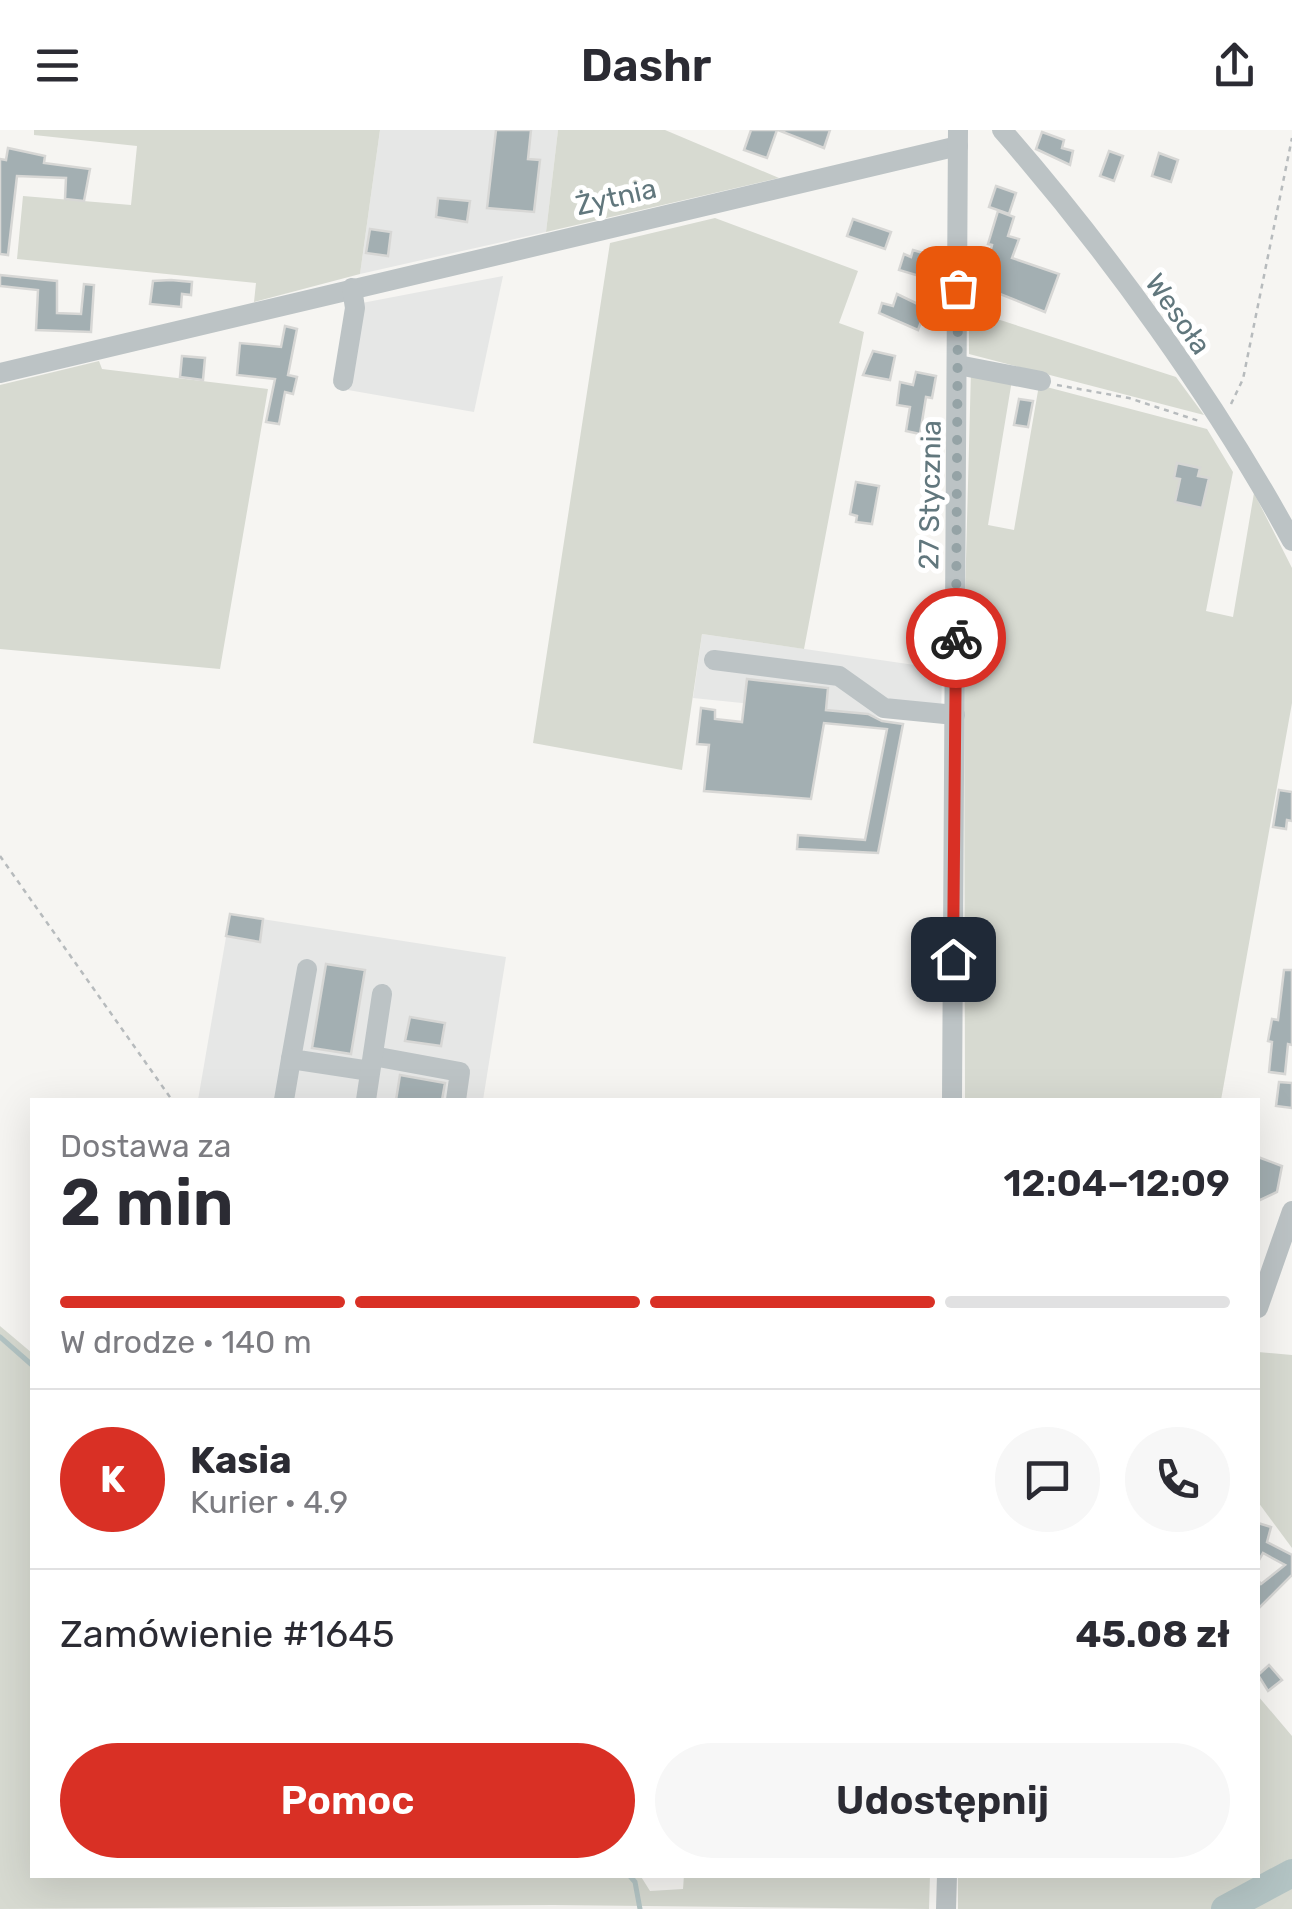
<!DOCTYPE html>
<html lang="pl">
<head>
<meta charset="utf-8">
<style>
	:root { --surface:#fff; --page:#f7f7f7; --text:#2b2b33; --muted:#7c7c81; --line:#e1e1e2; --accent:#d93025 }
	body { margin:0; font-family:Rubik,sans-serif; background:var(--page); color:var(--text); height:100vh; display:flex; flex-direction:column; font-size:38px; white-space:nowrap }
	* { box-sizing:border-box; margin:0 }
	p { font-size:32px; color:var(--muted) }
	.icon { flex:none; width:55px; height:55px; fill:none; stroke:currentColor; stroke-width:2; stroke-linecap:round; stroke-linejoin:round }
	.map { position:relative; flex:1; overflow:hidden }
	.details { position:absolute; left:30px; top:968px; width:1230px; height:780px; display:flex; flex-direction:column; background:var(--surface); border-radius:0px; box-shadow:0 10px 40px #0002 }
	.details>* { flex:none }
	.pin { position:absolute; display:grid; place-items:center; width:85px; height:85px; color:#fff; margin:-42px; border-radius:20px; box-shadow:0 5px 15px #0006 }
	.courier { position:absolute; display:grid; place-items:center; width:100px; height:100px; margin:-50px; border:8px solid #d93025; border-radius:50%; background:#fff; color:#222; box-shadow:0 2px 12px #0007 }
	.summary em { font-style:normal; font-weight:600 }
	.summary div { display:flex; flex-direction:column-reverse }
	.summary { display:flex; align-items:center; justify-content:space-between; height:170px; padding:0 30px }
	h1 { font-size:65px; font-weight:600; line-height:75px }
	.bar { display:grid; grid-template-columns:repeat(4,1fr); gap:15px 10px; align-content:center; height:120px; padding:0 30px }
	.bar i { height:12px; border-radius:8px; background:var(--line) }
	.bar .on { background:var(--accent) }
	.bar p { grid-column:span 4 }
	.line { display:flex; align-items:center; gap:25px; padding:0 30px; border-top:2px solid var(--line) }
	.line div { flex:1 }
	.round { display:grid; place-items:center; flex:none; width:105px; height:105px; border-radius:52px; background:var(--page) }
	.button { display:flex; gap:20px; margin-top:auto; padding:20px 30px }
	.button a { flex:1; height:115px; border-radius:60px; background:var(--accent); color:#fff; font-size:40px; font-weight:600; line-height:115px; text-align:center }
	.button a+a { background:var(--page); color:var(--text) }
	header { display:flex; justify-content:space-between; align-items:center; height:130px; padding:0 30px; background:var(--surface); font-size:45px; font-weight:600 }
	.map>svg:first-child { display:block }
	.built { fill:#e6e7e6 }
	.green { fill:#d7dad1 }
	.lines { fill:none; stroke-linecap:round; stroke-linejoin:round }
	.stream { stroke:#b3c4c4; stroke-width:5 }
	.river { stroke:#b3c4c4; stroke-width:28 }
	.building { fill:#a3afb2; stroke:#d7d7d5; stroke-width:2.5 }
	.path { stroke:#b7bbbd; stroke-width:2.5; stroke-dasharray:5 5; stroke-linecap:butt }
	.minor { stroke:#bcc3c5; stroke-width:20 }
	.done { stroke:#95a3a6; stroke-width:10; stroke-dasharray:0 18 }
	.route { stroke:#d93025; stroke-width:12 }
	.labels { text-anchor:middle; dominant-baseline:central; stroke-width:10; stroke-linejoin:round; paint-order:stroke }
	.street-label { font-size:28px; fill:#61777d; stroke:#fff }
</style>
</head>
<body>
<header><svg class="icon" aria-label="menu" viewBox="0 0 24 24"><path d="M4 6h16M4 12h16M4 18h16"/></svg>Dashr<svg class="icon" aria-label="share" viewBox="0 0 24 24"><path d="M12 15V3M7 8l5-5 5 5M5 13v7h14v-7"/></svg></header>
<div class="map">
<svg width="1292" height="1779" viewBox="0 0 1292 1779">
	<rect width="100%" height="100%" fill="#f6f5f2"/>
	<g class="built">
		<path d="M 380,0 L 558,0 L 546,102 L 360,144 Z"/>
		<path d="M 503,146 L 474,282 L 348,260 L 362,173 Z"/>
		<path d="M 702,504 L 942,539 L 941,593 L 693,568 Z"/>
		<path d="M 230,784 L 506,827 L 483,970 L 198,970 Z"/>
	</g>
	<g class="green">
		<path d="M 34,0 L 380,0 L 360,144 L 254,172 L 256,153 L 17,129 L 23,66 L 131,75 L 137,16 L 34,5 Z"/>
		<path d="M 558,0 L 665,0 L 779,48 L 546,102 Z"/>
		<path d="M 715,88 L 858,141 L 839,193 L 864,202 L 804,519 L 702,504 L 682,640 L 533,613 L 610,113 Z"/>
		<path d="M 969,180 L 1176,247 L 1204,285 L 969,224 Z"/>
		<path d="M 99,231 L 102,239 L 268,259 L 220,539 L 0,519 L 0,255 Z"/>
		<path d="M 971,240 L 1012,250 L 988,395 L 1014,400 L 1039,255 L 1207,299 L 1233,342 L 1206,481 L 1233,487 L 1254,363 L 1292,438 L 1292,573 L 1221,970 L 965,970 L 964,505 Z"/>
		<path d="M 0,1196 L 32,1223 L 32,1745 L 640,1745 L 650,1761 L 683,1759 L 684,1745 L 930,1745 L 929,1779 L 553,1775 L 0,1779 Z"/>
		<path d="M 1258,1222 L 1292,1225 L 1292,1418 L 1258,1372 Z"/>
		<path d="M 1258,1566 L 1292,1606 L 1292,1779 L 958,1779 L 958,1745 L 1258,1745 Z"/>
	</g>
	<g class="lines">
		<g class="stream">
			<path d="M 0,1207 L 32,1235"/>
			<path d="M 629,1745 L 635,1752 L 640,1779"/>
		</g>
		<path class="river" d="M 1225,1779 L 1292,1743"/>
	</g>
	<g class="building">
		<path d="M 496,0 L 531,0 L 528,29 L 540,30 L 534,82 L 487,78 Z"/>
		<path d="M 751,0 L 777,0 L 767,28 L 744,20 Z"/>
		<path d="M 778,0 L 830,0 L 824,18 Z"/>
		<path d="M 1042,2 L 1064,10 L 1062,18 L 1073,21 L 1070,35 L 1036,19 Z"/>
		<path d="M 8,18 L 45,26 L 44,33 L 90,39 L 84,71 L 65,69 L 66,48 L 17,46 L 8,125 L 0,124 L 0,29 L 6,30 Z"/>
		<path d="M 1109,21 L 1123,26 L 1114,51 L 1100,46 Z"/>
		<path d="M 1159,23 L 1178,30 L 1171,52 L 1152,46 Z"/>
		<path d="M 996,56 L 1016,63 L 1009,84 L 989,77 Z"/>
		<path d="M 438,68 L 470,71 L 467,92 L 436,87 Z"/>
		<path d="M 998,81 L 1014,87 L 1008,106 L 1019,109 L 1012,128 L 1059,144 L 1045,182 L 985,158 L 996,125 L 990,123 L 992,115 L 988,114 Z"/>
		<path d="M 853,89 L 891,102 L 885,119 L 847,106 Z"/>
		<path d="M 370,99 L 391,102 L 388,126 L 366,123 Z"/>
		<path d="M 913,120 L 933,126 L 926,148 L 899,140 L 904,124 L 911,127 Z"/>
		<path d="M 0,145 L 57,151 L 57,183 L 81,184 L 84,154 L 94,155 L 91,202 L 36,200 L 38,160 L 0,156 Z"/>
		<path d="M 171,150 L 192,152 L 191,165 L 182,164 L 181,177 L 150,174 L 153,151 Z"/>
		<path d="M 897,164 L 926,178 L 918,200 L 879,183 L 882,173 L 893,176 Z"/>
		<path d="M 285,196 L 297,199 L 288,245 L 297,247 L 293,264 L 285,262 L 279,294 L 266,292 L 275,249 L 237,245 L 240,213 L 281,217 Z"/>
		<path d="M 873,221 L 895,226 L 890,250 L 863,245 Z"/>
		<path d="M 182,226 L 205,228 L 203,250 L 180,247 Z"/>
		<path d="M 916,242 L 936,246 L 932,268 L 926,267 L 920,304 L 906,301 L 910,277 L 897,275 L 900,252 L 913,255 Z"/>
		<path d="M 1019,269 L 1033,271 L 1028,297 L 1014,295 Z"/>
		<path d="M 1177,333 L 1200,338 L 1198,346 L 1209,348 L 1202,378 L 1175,372 L 1180,349 L 1174,348 Z"/>
		<path d="M 856,352 L 879,356 L 872,394 L 856,392 L 857,386 L 850,384 Z"/>
		<path d="M 747,549 L 828,558 L 826,580 L 868,584 L 882,591 L 903,594 L 878,723 L 797,719 L 798,705 L 865,710 L 887,599 L 824,593 L 811,669 L 704,661 L 709,615 L 697,614 L 701,578 L 715,580 L 715,589 L 742,592 Z"/>
		<path d="M 1279,660 L 1292,662 L 1292,691 L 1287,690 L 1286,699 L 1273,697 Z"/>
		<path d="M 230,784 L 263,789 L 260,812 L 226,806 Z"/>
		<path d="M 326,834 L 365,840 L 351,924 L 312,918 Z"/>
		<path d="M 1284,840 L 1292,840 L 1292,915 L 1288,914 L 1285,944 L 1269,942 L 1272,912 L 1268,911 L 1272,889 L 1278,890 Z"/>
		<path d="M 410,887 L 445,893 L 441,916 L 405,911 Z"/>
		<path d="M 400,945 L 445,953 L 442,970 L 396,970 Z"/>
		<path d="M 1279,952 L 1292,953 L 1292,978 L 1276,976 Z"/>
		<path d="M 1258,1027 L 1282,1036 L 1277,1062 L 1258,1071 Z"/>
		<path d="M 1258,1393 L 1271,1397 L 1267,1412 L 1292,1425 L 1292,1445 L 1258,1479 L 1258,1450 L 1261,1454 L 1285,1435 L 1263,1423 L 1258,1432 Z"/>
		<path d="M 1269,1535 L 1282,1550 L 1268,1561 L 1258,1545 Z"/>
	</g>
	<g class="lines">
		<g class="path">
			<path d="M 1057,255 L 1129,268 L 1199,291"/>
			<path d="M 1231,274 L 1243,249 L 1292,8"/>
			<path d="M 0,726 L 172,970"/>
		</g>
		<g class="minor">
			<path d="M 1002,0 C 1107,120 1216,271 1292,411"/>
			<path d="M 958,235 L 1041,251"/>
			<path d="M 0,243 L 958,16"/>
			<path d="M 343,251 L 355,178 L 352,158"/>
			<path d="M 714,530 L 839,546 L 884,578 L 955,585"/>
			<path d="M 307,839 L 291,929 L 370,941"/>
			<path d="M 373,926 L 460,942 L 456,970"/>
			<path d="M 284,970 L 291,929"/>
			<path d="M 366,970 L 382,864"/>
			<path d="M 952,970 L 958,0"/>
			<path d="M 1258,1178 L 1292,1081"/>
			<path d="M 946,1779 L 947,1745"/>
		</g>
	</g>
	<g class="lines">
		<path class="done" d="M 956,508 L 958,158"/>
		<path class="route" d="M 953,829 L 956,508"/>
	</g>
	<g class="labels">
		<g class="street-label">
			<text transform="translate(616 67) rotate(-13)">Żytnia</text>
			<text transform="translate(1178 184) rotate(55)">Wesoła</text>
			<text transform="translate(930 365) rotate(-89)">27 Stycznia</text>
		</g>
	</g>
</svg>
<div class="pin" style="left:958px;top:158px;background:#ea580c"><svg class="icon" aria-label="bag" viewBox="0 0 24 24"><path d="M5 8h14l-1 12H6zM9 8a3 3 0 0 1 6 0"/></svg></div>
<div class="pin" style="left:953px;top:829px;background:#1f2937"><svg class="icon" aria-label="home" viewBox="0 0 24 24"><path d="M3 11l9-7 9 7M6 9v11h12V9"/></svg></div>
<div class="courier" style="left:956px;top:508px"><svg class="icon" aria-label="bike" viewBox="0 0 24 24"><circle cx="6" cy="16" r="4"/><circle cx="18" cy="16" r="4"/><path d="M6 16l4-8h5l3 8M10 8l3 8H6M13 5h3"/></svg></div>
<section class="details">
<div class="summary"><div><h1>2 min</h1><p>Dostawa za</p></div><em>12:04–12:09</em></div>
<div class="bar"><i class="on"></i><i class="on"></i><i class="on"></i><i></i><p>W drodze · 140 m</p></div>
<div class="line" style="height:180px"><b class="round" style="background:var(--accent);color:#fff">K</b><div><b>Kasia</b><p>Kurier · 4.9</p></div><a class="round"><svg class="icon" aria-label="chat" viewBox="0 0 24 24"><path d="M4 5h16v11H9l-5 4z"/></svg></a><a class="round"><svg class="icon" aria-label="phone" viewBox="0 0 24 24"><path d="M5 4h4l2 5-3 2q2 4 5 5l2-3 5 2v4C11 20 4 13 5 4z"/></svg></a></div>
<div class="line" style="height:130px"><div>Zamówienie #1645</div><b>45.08 zł</b></div>
<div class="button"><a>Pomoc</a><a>Udostępnij</a></div>
</section>
</div>
</body>
</html>
